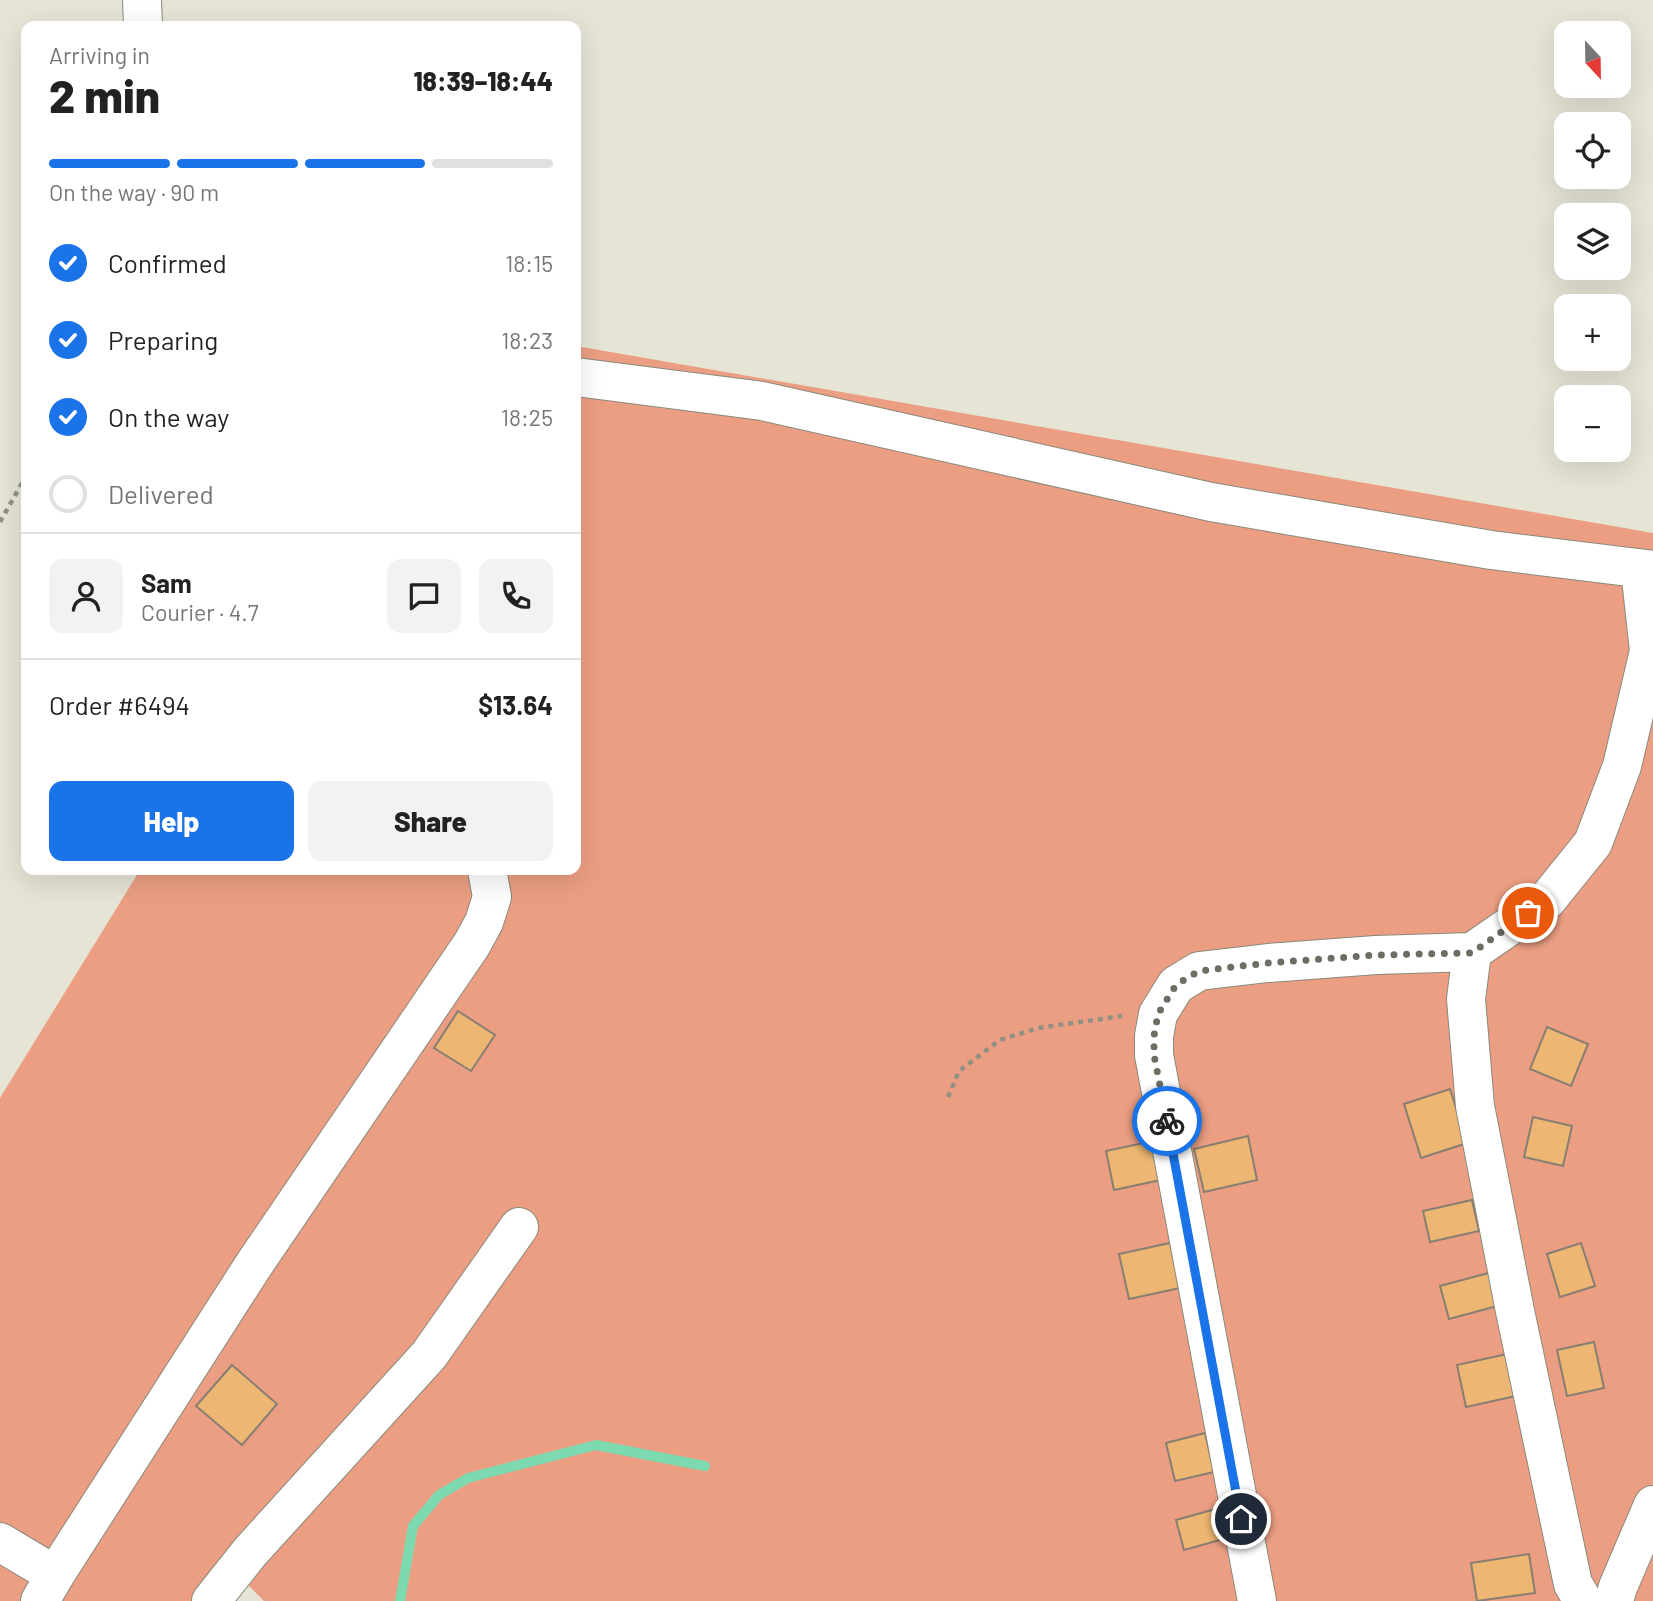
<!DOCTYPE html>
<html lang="en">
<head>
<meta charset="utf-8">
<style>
	:root { --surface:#fff; --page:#f2f2f2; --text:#222; --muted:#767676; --line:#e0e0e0; --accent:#1a73e8 }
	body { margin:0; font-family:Barlow,sans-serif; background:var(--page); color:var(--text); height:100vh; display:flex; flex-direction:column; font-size:26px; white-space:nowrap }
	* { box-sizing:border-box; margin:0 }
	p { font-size:23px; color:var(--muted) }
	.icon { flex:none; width:38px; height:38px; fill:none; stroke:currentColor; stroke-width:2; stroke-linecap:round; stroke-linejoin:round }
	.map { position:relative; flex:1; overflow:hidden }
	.drawer { position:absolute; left:21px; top:21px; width:560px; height:854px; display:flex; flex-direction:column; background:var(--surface); border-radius:14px; box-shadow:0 7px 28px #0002 }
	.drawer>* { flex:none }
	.needle { width:46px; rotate:158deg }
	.tools { position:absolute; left:1554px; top:21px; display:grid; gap:14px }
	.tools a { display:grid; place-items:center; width:77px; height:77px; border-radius:14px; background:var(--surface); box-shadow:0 7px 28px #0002; font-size:35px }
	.pin { position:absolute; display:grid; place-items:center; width:60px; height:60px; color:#fff; margin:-30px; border:4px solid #fff; border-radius:50%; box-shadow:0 2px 7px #0007 }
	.courier { position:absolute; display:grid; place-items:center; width:70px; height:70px; margin:-35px; border:5px solid #1a73e8; border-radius:50%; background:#fff; color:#222; box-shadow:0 2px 9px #0007 }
	.summary em { font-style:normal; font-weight:800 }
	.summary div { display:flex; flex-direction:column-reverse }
	.summary { display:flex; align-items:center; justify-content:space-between; height:119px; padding:0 28px }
	h1 { font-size:46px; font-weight:800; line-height:52px }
	.bar { display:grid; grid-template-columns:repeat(4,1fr); gap:10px 7px; align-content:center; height:84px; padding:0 28px }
	.bar i { height:9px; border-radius:5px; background:var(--line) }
	.bar .on { background:var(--accent) }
	.bar p { grid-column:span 4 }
	.line { display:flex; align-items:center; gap:18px; padding:0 28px; border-top:2px solid var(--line) }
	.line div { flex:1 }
	.round { display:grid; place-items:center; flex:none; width:74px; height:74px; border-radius:14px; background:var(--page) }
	ol { padding:0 28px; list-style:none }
	li { display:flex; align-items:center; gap:21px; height:77px }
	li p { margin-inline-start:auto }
	li .icon { padding:7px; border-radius:50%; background:var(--accent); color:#fff; stroke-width:4 }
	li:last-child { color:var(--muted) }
	li i { width:38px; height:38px; border:4px solid var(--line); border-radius:50% }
	.primary-button { display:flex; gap:14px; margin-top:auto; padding:14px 28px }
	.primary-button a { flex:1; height:80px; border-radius:14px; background:var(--accent); color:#fff; font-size:28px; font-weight:800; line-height:80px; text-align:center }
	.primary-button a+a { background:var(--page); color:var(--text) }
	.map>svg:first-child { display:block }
	.green { fill:#eb9e82 }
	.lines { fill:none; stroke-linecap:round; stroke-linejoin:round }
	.stream { stroke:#7dd9af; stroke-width:10 }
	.building { fill:#edb672; stroke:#887e72; stroke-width:2 }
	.minor-casing { stroke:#8a897b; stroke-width:40 }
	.path { stroke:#919085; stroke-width:4.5; stroke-dasharray:5 5; stroke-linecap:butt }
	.minor { stroke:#fff; stroke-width:38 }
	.done { stroke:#6e6c63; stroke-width:7; stroke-dasharray:0 12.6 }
	.route { stroke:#1a73e8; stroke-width:9 }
</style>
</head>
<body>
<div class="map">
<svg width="1653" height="1601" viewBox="0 0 1653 1601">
	<rect width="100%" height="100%" fill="#e6e4d5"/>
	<path class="green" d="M 576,346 L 1653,533 L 1653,1601 L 264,1601 L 239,1576 L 220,1601 L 0,1601 L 0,1098 L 140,870 L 576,870 Z"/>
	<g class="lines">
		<path class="stream" d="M 400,1601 L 413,1526 L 439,1495 L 468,1478 L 596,1445 L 705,1466"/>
	</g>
	<g class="building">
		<path d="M 458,1011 L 495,1035 L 471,1071 L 434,1048 Z"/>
		<path d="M 1547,1027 L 1588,1044 L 1571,1086 L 1530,1069 Z"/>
		<path d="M 1450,1089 L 1467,1143 L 1421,1158 L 1404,1104 Z"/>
		<path d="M 1533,1117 L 1572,1126 L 1563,1166 L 1524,1157 Z"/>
		<path d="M 1248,1136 L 1257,1180 L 1204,1192 L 1194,1149 Z"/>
		<path d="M 1153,1141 L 1161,1180 L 1114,1190 L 1106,1151 Z"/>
		<path d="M 1472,1200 L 1479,1231 L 1430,1242 L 1423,1211 Z"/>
		<path d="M 1170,1243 L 1180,1288 L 1129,1299 L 1119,1254 Z"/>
		<path d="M 1581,1243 L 1595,1286 L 1560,1297 L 1547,1254 Z"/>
		<path d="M 1492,1272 L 1501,1305 L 1449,1319 L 1440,1286 Z"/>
		<path d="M 1594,1342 L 1604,1388 L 1567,1396 L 1557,1350 Z"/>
		<path d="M 1507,1354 L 1516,1396 L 1466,1407 L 1457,1365 Z"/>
		<path d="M 232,1365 L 277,1404 L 242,1445 L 196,1406 Z"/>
		<path d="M 1205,1433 L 1214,1472 L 1175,1481 L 1166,1443 Z"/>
		<path d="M 1219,1508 L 1227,1538 L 1184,1550 L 1176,1520 Z"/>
		<path d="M 1529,1554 L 1535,1593 L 1477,1601 L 1471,1563 Z"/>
	</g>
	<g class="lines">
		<g class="minor-casing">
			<g id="minor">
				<path d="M 142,0 L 143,26"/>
				<path d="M 576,377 L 762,401 L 1211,502 L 1491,550 L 1653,570"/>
				<path d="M 1472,952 L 1466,999 L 1475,1106 L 1515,1311 L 1573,1584 L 1583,1601"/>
				<path d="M 0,1542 L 55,1575"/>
				<path d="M 40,1601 L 55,1575 L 253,1266 L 472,944 L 484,922 L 492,897 L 487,870"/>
				<path d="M 211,1601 L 250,1552 L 429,1355 L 519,1227"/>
				<path d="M 1257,1601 L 1154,1055 L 1154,1036 L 1158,1014 L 1176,985 L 1199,971 L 1268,963 L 1376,955 L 1472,952 L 1547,900 L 1593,843 L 1622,766 L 1649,651 L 1640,569"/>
				<path d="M 1614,1601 L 1618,1587 L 1653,1505"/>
			</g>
		</g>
		<g class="path">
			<path d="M 0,522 L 26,476"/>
			<path d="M 948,1097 L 959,1071 L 1000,1040 L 1038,1028 L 1122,1016"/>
		</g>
		<use href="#minor" class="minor"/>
	</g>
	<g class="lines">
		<path class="done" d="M 1167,1121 L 1154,1055 L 1154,1036 L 1158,1014 L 1176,985 L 1199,971 L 1268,963 L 1376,955 L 1472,953 L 1528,913"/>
		<path class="route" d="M 1167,1121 L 1241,1519"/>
	</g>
</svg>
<div class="tools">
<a><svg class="needle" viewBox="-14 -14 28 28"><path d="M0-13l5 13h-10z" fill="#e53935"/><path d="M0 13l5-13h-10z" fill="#767676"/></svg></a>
<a><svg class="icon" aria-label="locate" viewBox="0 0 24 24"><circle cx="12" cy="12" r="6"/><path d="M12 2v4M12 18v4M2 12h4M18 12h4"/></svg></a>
<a><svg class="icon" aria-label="layers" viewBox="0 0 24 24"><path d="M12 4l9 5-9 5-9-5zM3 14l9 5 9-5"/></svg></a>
<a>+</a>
<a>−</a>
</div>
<div class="pin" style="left:1528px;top:913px;background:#ea580c"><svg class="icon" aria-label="bag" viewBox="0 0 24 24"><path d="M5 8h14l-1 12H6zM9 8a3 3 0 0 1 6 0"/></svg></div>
<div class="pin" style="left:1241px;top:1519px;background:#1f2937"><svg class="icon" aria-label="home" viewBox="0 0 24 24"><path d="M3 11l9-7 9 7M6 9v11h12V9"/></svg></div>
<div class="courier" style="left:1167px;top:1121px"><svg class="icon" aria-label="bike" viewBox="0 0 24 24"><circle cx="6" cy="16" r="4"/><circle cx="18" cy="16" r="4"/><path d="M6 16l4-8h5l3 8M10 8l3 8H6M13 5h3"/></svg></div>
<section class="drawer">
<div class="summary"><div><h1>2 min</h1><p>Arriving in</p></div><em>18:39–18:44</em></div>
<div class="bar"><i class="on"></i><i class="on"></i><i class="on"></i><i></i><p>On the way · 90 m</p></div>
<ol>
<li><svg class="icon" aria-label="check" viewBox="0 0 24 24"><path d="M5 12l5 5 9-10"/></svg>Confirmed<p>18:15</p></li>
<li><svg class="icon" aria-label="check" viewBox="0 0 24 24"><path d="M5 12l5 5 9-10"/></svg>Preparing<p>18:23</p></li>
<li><svg class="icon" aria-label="check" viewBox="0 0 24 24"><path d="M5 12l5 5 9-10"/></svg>On the way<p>18:25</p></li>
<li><i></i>Delivered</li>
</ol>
<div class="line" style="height:126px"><a class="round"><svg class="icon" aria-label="person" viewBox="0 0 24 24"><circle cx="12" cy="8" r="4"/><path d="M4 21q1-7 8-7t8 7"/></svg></a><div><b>Sam</b><p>Courier · 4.7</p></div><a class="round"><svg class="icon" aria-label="chat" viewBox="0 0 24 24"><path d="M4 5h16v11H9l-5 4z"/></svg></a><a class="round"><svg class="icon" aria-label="phone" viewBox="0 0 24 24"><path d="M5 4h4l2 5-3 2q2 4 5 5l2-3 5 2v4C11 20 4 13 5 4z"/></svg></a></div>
<div class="line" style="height:91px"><div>Order #6494</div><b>$13.64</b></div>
<div class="primary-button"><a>Help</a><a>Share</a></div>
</section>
</div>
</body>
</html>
